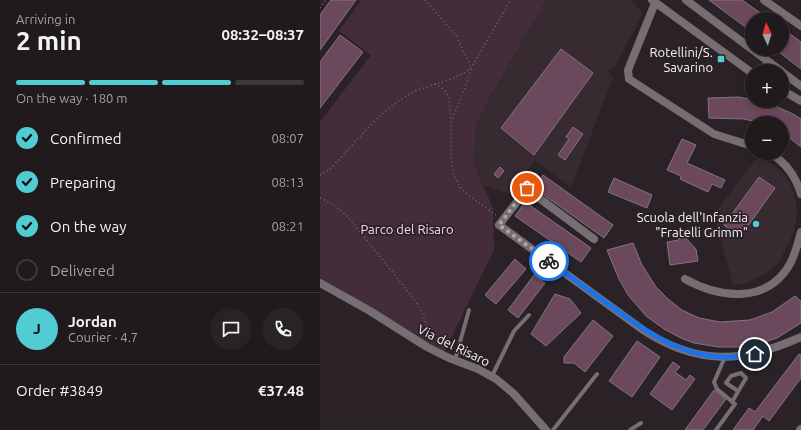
<!DOCTYPE html>
<html lang="en">
<head>
<meta charset="utf-8">
<style>
	:root { --surface:#201a1c; --page:#282325; --text:#f1f3f6; --muted:#a2a1a3; --line:#3d383b; --accent:#51ccd3 }
	body { margin:0; font-family:Ubuntu,sans-serif; background:var(--page); color:var(--text); height:100vh; display:flex; flex-direction:column; font-size:15px; white-space:nowrap }
	* { box-sizing:border-box; margin:0 }
	p { font-size:13px; color:var(--muted) }
	.icon { flex:none; width:22px; height:22px; fill:none; stroke:currentColor; stroke-width:2; stroke-linecap:round; stroke-linejoin:round }
	.map { position:relative; flex:1; overflow:hidden }
	.panel { display:flex; flex-direction:column; background:var(--surface); width:320px }
	.panel>* { flex:none }
	.needle { width:26px; rotate:356deg }
	.buttons { position:absolute; left:425px; top:12px; display:grid; gap:8px }
	.buttons a { display:grid; place-items:center; width:44px; height:44px; border-radius:50%; background:var(--surface); box-shadow:0 2px 6px #0003,0 0 0 1px var(--line); font-size:20px }
	.pin { position:absolute; display:grid; place-items:center; width:34px; height:34px; color:#fff; margin:-17px; border:2px solid #fff; border-radius:50%; box-shadow:0 1px 4px #0007 }
	.courier { position:absolute; display:grid; place-items:center; width:40px; height:40px; margin:-20px; border:3px solid #1a73e8; border-radius:50%; background:#fff; color:#222; box-shadow:0 1px 5px #0007 }
	.summary em { font-style:normal; font-weight:700 }
	.summary div { display:flex; flex-direction:column-reverse }
	.summary { display:flex; align-items:center; justify-content:space-between; height:68px; padding:0 16px }
	h1 { font-size:26px; font-weight:700; line-height:30px }
	.bar { display:grid; grid-template-columns:repeat(4,1fr); gap:6px 4px; align-content:center; height:48px; padding:0 16px }
	.bar i { height:5px; border-radius:3px; background:var(--line) }
	.bar .current { background:var(--accent) }
	.bar p { grid-column:span 4 }
	.line { display:flex; align-items:center; gap:10px; padding:0 16px; border-top:1px solid var(--line) }
	.line div { flex:1 }
	.round { display:grid; place-items:center; flex:none; width:42px; height:42px; border-radius:21px; background:var(--page) }
	ol { padding:0 16px; list-style:none }
	li { display:flex; align-items:center; gap:12px; height:44px }
	li p { margin-inline-start:auto }
	li .icon { padding:4px; border-radius:50%; background:var(--accent); color:#111; stroke-width:4 }
	li:last-child { color:var(--muted) }
	li i { width:22px; height:22px; border:2px solid var(--line); border-radius:50% }
	main { display:flex; flex:1; min-height:0 }
	.map>svg:first-child { display:block }
	.built { fill:#372a31 }
	.green { fill:#432d39 }
	.building { fill:#6c485c; stroke:#80767b }
	.lines { fill:none; stroke-linecap:round; stroke-linejoin:round }
	.path { stroke:#70696d; stroke-width:1.5; stroke-dasharray:1 3; stroke-linecap:butt }
	.lane { stroke:#776e73; stroke-width:4 }
	.street { stroke:#776e73; stroke-width:8 }
	.done { stroke:#afa9ac; stroke-width:4; stroke-dasharray:0 7.2 }
	.route { stroke:#1a73e8; stroke-width:5 }
	.poi-dot { fill:#51ccd3; stroke:#2a2226; stroke-width:1.5 }
	.labels { text-anchor:middle; dominant-baseline:central; stroke-width:3.5; stroke-linejoin:round; paint-order:stroke }
	.poi-label { font-size:13px; fill:#f6f1f4; stroke:#2a2226; text-anchor:end }
	.park-label { font-size:13px; fill:#fdd5ea; stroke:#2a2226 }
	.street-label { font-size:13px; fill:#f6f1f4; stroke:#2a2226 }
</style>
</head>
<body>
<main>
<section class="panel">
<div class="summary"><div><h1>2 min</h1><p>Arriving in</p></div><em>08:32–08:37</em></div>
<div class="bar"><i class="current"></i><i class="current"></i><i class="current"></i><i></i><p>On the way · 180 m</p></div>
<ol>
<li><svg class="icon" aria-label="check" viewBox="0 0 24 24"><path d="M5 12l5 5 9-10"/></svg>Confirmed<p>08:07</p></li>
<li><svg class="icon" aria-label="check" viewBox="0 0 24 24"><path d="M5 12l5 5 9-10"/></svg>Preparing<p>08:13</p></li>
<li><svg class="icon" aria-label="check" viewBox="0 0 24 24"><path d="M5 12l5 5 9-10"/></svg>On the way<p>08:21</p></li>
<li><i></i>Delivered</li>
</ol>
<div class="line" style="height:72px"><b class="round" style="background:var(--accent);color:#111">J</b><div><b>Jordan</b><p>Courier · 4.7</p></div><a class="round"><svg class="icon" aria-label="chat" viewBox="0 0 24 24"><path d="M4 5h16v11H9l-5 4z"/></svg></a><a class="round"><svg class="icon" aria-label="phone" viewBox="0 0 24 24"><path d="M5 4h4l2 5-3 2q2 4 5 5l2-3 5 2v4C11 20 4 13 5 4z"/></svg></a></div>
<div class="line" style="height:52px"><div>Order #3849</div><b>€37.48</b></div>
</section>
<div class="map">
<svg width="481" height="430" viewBox="0 0 481 430">
	<rect width="100%" height="100%" fill="#2a2226"/>
	<g class="built">
		<path d="M 226,0 L 310,0 L 314,3 L 323,14 L 295,66 L 288,71 L 293,78 L 251,187 L 215,161 L 190,194 L 164,186 L 154,164 L 156,126 L 165,106 Z"/>
		<path d="M 439,155 L 457,168 L 465,175 L 472,188 L 476,203 L 477,216 L 474,232 L 459,262 L 450,271 L 426,283 L 413,285 L 394,214 Z"/>
	</g>
	<path class="green" d="M 41,0 L 226,0 L 165,106 L 156,126 L 154,164 L 173,208 L 174,250 L 123,355 L 0,278 L 0,122 L 51,55 L 19,31 Z"/>
	<g class="building">
		<path d="M 11,0 L 36,0 L 0,50 L 0,15 Z"/>
		<path d="M 389,0 L 422,0 L 449,19 L 432,19 L 432,32 Z"/>
		<path d="M 462,28 L 481,42 L 481,69 L 455,49 L 462,49 Z"/>
		<path d="M 20,35 L 43,52 L 0,108 L 0,62 Z"/>
		<path d="M 241,49 L 273,73 L 214,155 L 181,128 Z"/>
		<path d="M 419,97 L 448,103 L 471,113 L 481,119 L 481,147 L 462,132 L 462,123 L 441,123 L 424,119 L 389,118 L 388,98 Z"/>
		<path d="M 253,127 L 263,134 L 245,160 L 238,155 L 249,139 L 246,137 Z"/>
		<path d="M 362,139 L 376,145 L 367,163 L 405,180 L 401,188 L 392,184 L 388,192 L 360,179 L 361,176 L 347,170 Z"/>
		<path d="M 180,167 L 184,171 L 178,178 L 174,174 Z"/>
		<path d="M 223,175 L 293,225 L 284,238 L 214,188 Z"/>
		<path d="M 439,177 L 455,188 L 420,237 L 404,225 Z"/>
		<path d="M 294,178 L 332,195 L 327,208 L 288,192 Z"/>
		<path d="M 205,202 L 271,248 L 261,262 L 195,216 Z"/>
		<path d="M 358,234 L 362,234 L 376,249 L 378,261 L 350,265 L 347,242 L 359,240 Z"/>
		<path d="M 313,243 L 322,265 L 336,287 L 348,299 L 362,310 L 379,318 L 400,322 L 430,320 L 452,312 L 475,296 L 481,301 L 481,323 L 457,338 L 445,342 L 422,347 L 398,347 L 374,343 L 363,339 L 344,329 L 326,316 L 308,295 L 299,279 L 287,250 Z"/>
		<path d="M 195,259 L 206,269 L 176,304 L 165,295 Z"/>
		<path d="M 214,275 L 225,283 L 198,318 L 188,310 Z"/>
		<path d="M 235,294 L 250,299 L 261,313 L 226,346 L 211,334 Z"/>
		<path d="M 273,320 L 293,336 L 265,372 L 254,363 L 244,363 L 244,357 Z"/>
		<path d="M 317,341 L 340,357 L 312,397 L 289,381 Z"/>
		<path d="M 479,354 L 481,355 L 481,378 L 449,421 L 443,416 L 433,430 L 413,430 L 429,408 L 435,412 Z"/>
		<path d="M 353,362 L 360,367 L 355,372 L 366,380 L 370,375 L 375,379 L 352,410 L 330,394 Z"/>
		<path d="M 394,390 L 406,399 L 383,430 L 365,430 Z"/>
	</g>
	<g class="lines">
		<g class="path">
			<path d="M 105,0 L 136,35 L 151,68 L 148,79 L 131,123 L 131,154 L 133,173 L 140,187 L 147,194 L 176,215"/>
			<path d="M 0,8 L 6,0"/>
			<path d="M 115,84 C 133,92 129,104 131,121"/>
			<path d="M 0,175 L 9,170 C 34,145 55,115 86,96 C 106,84 132,83 151,68 L 191,0"/>
			<path d="M 0,198 C 11,203 20,209 29,218 L 94,299 C 100,310 110,324 107,337"/>
		</g>
		<g class="lane">
			<path d="M 135,360 L 149,310"/>
			<path d="M 172,376 L 194,331 L 209,315"/>
			<path d="M 412,402 L 426,378 L 421,373 L 411,376 L 406,383 L 418,391"/>
			<path d="M 233,430 L 277,374"/>
			<path d="M 310,430 L 321,423"/>
			<path d="M 396,430 L 415,404 L 397,389 L 394,382 L 405,357"/>
		</g>
		<g class="street">
			<path d="M 332,0 L 432,73"/>
			<path d="M 366,0 L 461,71"/>
			<path d="M 444,0 L 481,26"/>
			<path d="M 335,3 L 308,70 L 309,79 L 394,134 L 432,146"/>
			<path d="M 443,71 L 448,62"/>
			<path d="M 462,72 L 481,86"/>
			<path d="M 462,90 L 481,101"/>
			<path d="M 450,153 C 465,162 476,177 481,194"/>
			<path d="M 274,239 L 207,189 L 179,225 L 323,330 C 378,366 423,363 481,337"/>
			<path d="M 365,279 C 401,299 449,304 471,262 C 476,252 478,242 481,232"/>
			<path d="M 0,283 L 50,311 L 107,347 L 129,358 L 158,369 L 176,379 L 193,393 L 226,430"/>
			<path d="M 480,430 L 481,429"/>
		</g>
	</g>
	<g class="lines">
		<path class="done" d="M 207,188 L 179,225 L 229,261"/>
		<path class="route" d="M 229,261 C 248,275 268,290 288,304 C 332,336 376,368 435,354"/>
	</g>
	<g class="poi-dot">
		<rect x="397" y="55" width="8" height="8" rx="2"/>
		<circle cx="436" cy="224" r="4"/>
	</g>
	<g class="labels">
		<g class="poi-label">
			<text x="393" y="52">Rotellini/S.<tspan x="393" dy="15">Savarino</tspan></text>
			<text x="428" y="217">Scuola dell'Infanzia<tspan x="428" dy="15">"Fratelli Grimm"</tspan></text>
		</g>
		<g class="park-label">
			<text x="87" y="229">Parco del Risaro</text>
		</g>
		<g class="street-label">
			<text transform="translate(134 345) rotate(26)">Via del Risaro</text>
		</g>
	</g>
</svg>
<div class="buttons">
<a><svg class="needle" viewBox="-14 -14 28 28"><path d="M0-13l5 13h-10z" fill="#e53935"/><path d="M0 13l5-13h-10z" fill="#a2a1a3"/></svg></a>
<a>+</a>
<a>−</a>
</div>
<div class="pin" style="left:207px;top:188px;background:#ea580c"><svg class="icon" aria-label="bag" viewBox="0 0 24 24"><path d="M5 8h14l-1 12H6zM9 8a3 3 0 0 1 6 0"/></svg></div>
<div class="pin" style="left:435px;top:354px;background:#1f2937"><svg class="icon" aria-label="home" viewBox="0 0 24 24"><path d="M3 11l9-7 9 7M6 9v11h12V9"/></svg></div>
<div class="courier" style="left:229px;top:261px"><svg class="icon" aria-label="bike" viewBox="0 0 24 24"><circle cx="6" cy="16" r="4"/><circle cx="18" cy="16" r="4"/><path d="M6 16l4-8h5l3 8M10 8l3 8H6M13 5h3"/></svg></div>
</div>
</main>
</body>
</html>
